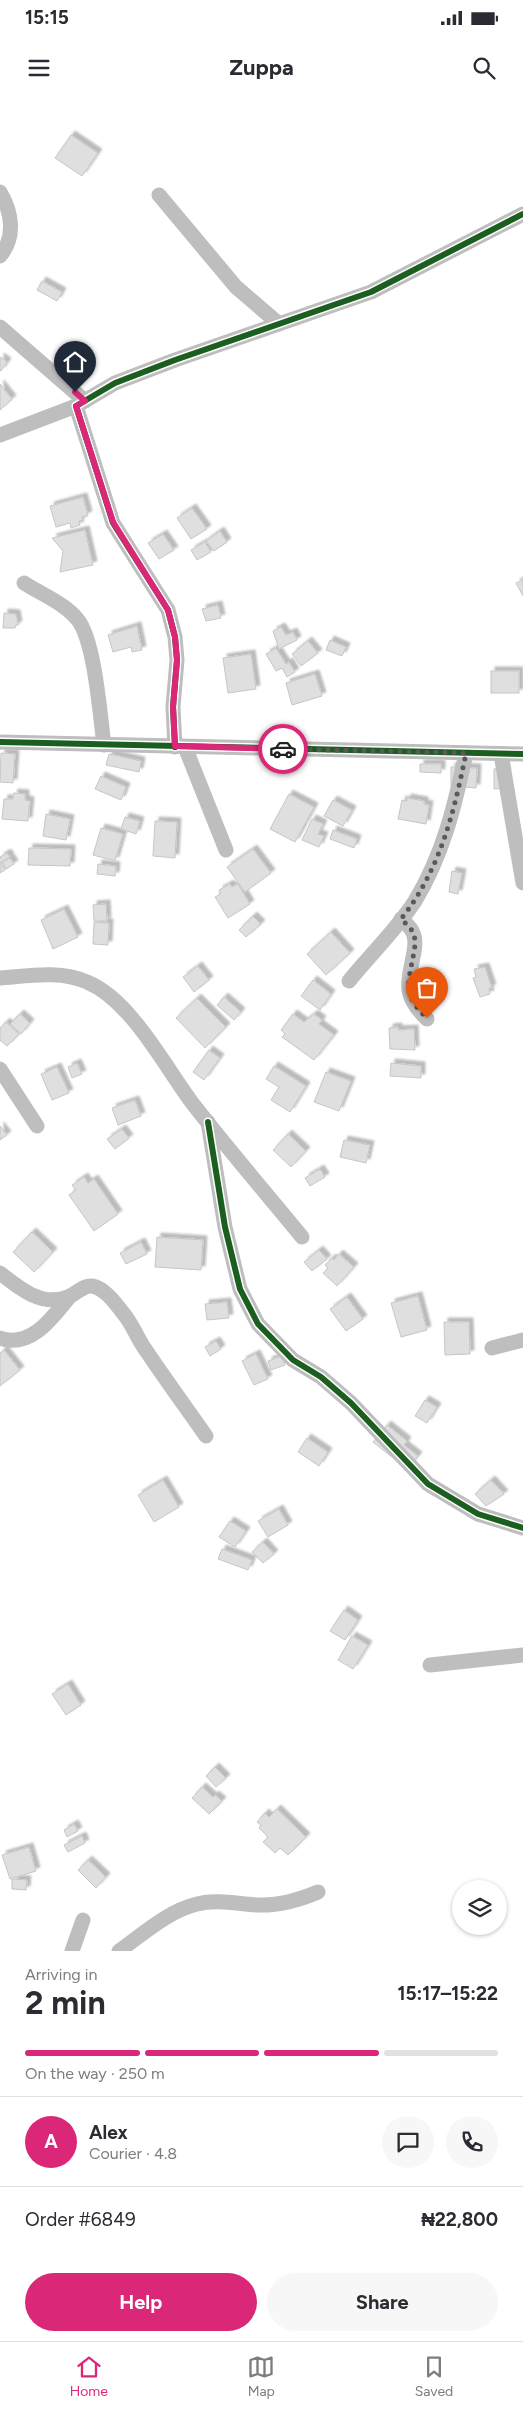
<!DOCTYPE html>
<html lang="en">
<head>
<meta charset="utf-8">
<style>
	:root { --surface:#fff; --page:#f7f7f7; --text:#2b2b33; --muted:#7c7c81; --line:#e1e1e2; --accent:#db2777 }
	body { margin:0; font-family:Figtree,sans-serif; background:var(--page); color:var(--text); height:100vh; display:flex; flex-direction:column; font-size:19px; white-space:nowrap }
	* { box-sizing:border-box; margin:0 }
	p { font-size:16px; color:var(--muted) }
	.icon { flex:none; width:28px; height:28px; fill:none; stroke:currentColor; stroke-width:2; stroke-linecap:round; stroke-linejoin:round }
	.map { position:relative; height:1851px; overflow:hidden }
	.drawer { display:flex; flex-direction:column; background:var(--surface); flex:1 }
	.drawer>* { flex:none }
	.fabs { position:absolute; left:452px; top:1780px; display:grid; gap:10px }
	.fabs a { display:grid; place-items:center; width:55px; height:55px; border-radius:50%; background:var(--surface); box-shadow:0 1px 4px #0004; font-size:25px }
	.pin { position:absolute; display:grid; place-items:center; width:42px; height:42px; color:#fff; margin:-51px -21px; border-radius:50% 50% 50% 0; rotate:-45deg; box-shadow:0 0 5px #0007 }
	.pin .icon { rotate:45deg }
	.courier { position:absolute; display:grid; place-items:center; width:50px; height:50px; margin:-25px; border:4px solid #db2777; border-radius:50%; background:#fff; color:#222; box-shadow:0 1px 6px #0007 }
	.overview em { font-style:normal; font-weight:700 }
	.overview div { display:flex; flex-direction:column-reverse }
	.overview { display:flex; align-items:center; justify-content:space-between; height:85px; padding:0 25px }
	h1 { font-size:32px; font-weight:700; line-height:38px }
	.bar { display:grid; grid-template-columns:repeat(4,1fr); gap:8px 5px; align-content:center; height:60px; padding:0 25px }
	.bar i { height:6px; border-radius:4px; background:var(--line) }
	.bar .selected { background:var(--accent) }
	.bar p { grid-column:span 4 }
	.line { display:flex; align-items:center; gap:12px; padding:0 25px; border-top:1px solid var(--line) }
	.line div { flex:1 }
	.round { display:grid; place-items:center; flex:none; width:52px; height:52px; border-radius:26px; background:var(--page) }
	.button { display:flex; gap:10px; margin-top:auto; padding:10px 25px }
	.button a { flex:1; height:58px; border-radius:30px; background:var(--accent); color:#fff; font-size:20px; font-weight:700; line-height:58px; text-align:center }
	.button a+a { background:var(--page); color:var(--text) }
	.status { display:flex; justify-content:space-between; align-items:center; height:35px; padding:0 25px; background:var(--surface); direction:ltr }
	.status svg { height:14px; fill:currentColor }
	header { display:flex; justify-content:space-between; align-items:center; height:65px; padding:0 25px; background:var(--surface); font-size:22px; font-weight:700 }
	.tabs { display:flex; justify-content:space-around; align-items:center; height:70px; border-top:1px solid var(--line); background:var(--surface); font-size:14px; color:var(--muted) }
	.tabs a { display:grid; justify-items:center; gap:2px }
	.tabs .selected { color:var(--accent) }
	.map>svg:first-child { display:block }
	.building { fill:#dfdfdf; stroke:#c6c6c6; filter:url(#shadow) }
	.lines { fill:none; stroke-linecap:round; stroke-linejoin:round }
	.street { stroke:#bebebe; stroke-width:15 }
	.cycleway-casing { stroke:#fff; stroke-width:9 }
	.cycleway { stroke:#1b5e20; stroke-width:6 }
	.done { stroke:#595959; stroke-width:5; stroke-dasharray:0 9 }
	.route { stroke:#db2777; stroke-width:6 }
</style>
</head>
<body>
<div class="status"><b>15:15</b><svg viewBox="0 0 49 12"><path d="M0 12V9h3v3zM5 12V6h3v6zM10 12V3h3v9zM15 12V0h3v12zM26 1h20v11H26zM47 4h2v5h-2z"/></svg></div>
<header><svg class="icon" aria-label="menu" viewBox="0 0 24 24"><path d="M4 6h16M4 12h16M4 18h16"/></svg>Zuppa<svg class="icon" aria-label="search" viewBox="0 0 24 24"><circle cx="10" cy="10" r="6"/><path d="M15 15l6 6"/></svg></header>
<div class="map">
<svg width="523" height="1851" viewBox="0 0 523 1851">
	<defs>
		<filter id="shadow"><feDropShadow dx="4" dy="-4" stdDeviation="1" flood-color="#0004"/></filter>
	</defs>
	<rect width="100%" height="100%" fill="#fff"/>
	<g class="building">
		<path d="M 71,35 L 98,53 L 82,76 L 55,58 Z"/>
		<path d="M 42,181 L 62,192 L 57,201 L 37,190 Z"/>
		<path d="M 0,257 L 7,262 L 1,271 L 0,270 Z"/>
		<path d="M 0,284 L 12,299 L 0,310 Z"/>
		<path d="M 83,397 L 88,415 L 82,417 L 83,420 L 79,421 L 80,425 L 71,428 L 70,423 L 56,427 L 50,406 Z"/>
		<path d="M 192,408 L 207,429 L 191,439 L 177,418 Z"/>
		<path d="M 85,430 L 93,465 L 60,472 L 63,451 L 52,438 Z"/>
		<path d="M 220,431 L 227,442 L 214,451 L 206,441 Z"/>
		<path d="M 163,434 L 174,450 L 159,459 L 148,443 Z"/>
		<path d="M 205,442 L 211,452 L 197,460 L 191,450 Z"/>
		<path d="M 523,480 L 523,496 L 516,483 Z"/>
		<path d="M 218,505 L 221,518 L 206,521 L 202,509 Z"/>
		<path d="M 4,513 L 16,514 L 18,525 L 16,525 L 15,528 L 3,528 Z"/>
		<path d="M 137,526 L 142,550 L 132,552 L 131,547 L 113,552 L 108,535 Z"/>
		<path d="M 281,527 L 286,535 L 293,532 L 297,540 L 279,549 L 273,531 Z"/>
		<path d="M 330,540 L 346,547 L 342,556 L 326,550 Z"/>
		<path d="M 308,541 L 318,553 L 301,566 L 292,554 Z"/>
		<path d="M 276,548 L 286,564 L 289,562 L 295,572 L 287,577 L 282,568 L 276,571 L 266,554 Z"/>
		<path d="M 251,554 L 256,589 L 228,593 L 223,558 Z"/>
		<rect x="491" y="571" width="28" height="22"/>
		<path d="M 315,574 L 322,596 L 292,605 L 286,583 Z"/>
		<path d="M 1,653 L 15,654 L 13,683 L 0,682 Z"/>
		<path d="M 109,654 L 141,661 L 139,672 L 106,665 Z"/>
		<path d="M 420,664 L 441,664 L 441,673 L 420,672 Z"/>
		<path d="M 451,667 L 477,668 L 476,688 L 451,686 Z"/>
		<path d="M 505,668 L 506,688 L 494,689 L 494,669 Z"/>
		<path d="M 101,676 L 126,687 L 121,700 L 95,689 Z"/>
		<path d="M 14,693 L 25,694 L 25,700 L 30,701 L 28,721 L 2,719 L 4,699 L 13,699 Z"/>
		<path d="M 289,694 L 314,707 L 295,742 L 270,729 Z"/>
		<path d="M 407,698 L 424,701 L 424,704 L 429,705 L 426,724 L 398,719 L 402,700 L 407,701 Z"/>
		<path d="M 333,700 L 352,710 L 343,726 L 324,716 Z"/>
		<path d="M 46,714 L 70,719 L 66,740 L 43,736 Z"/>
		<path d="M 125,717 L 140,721 L 136,734 L 121,729 Z"/>
		<path d="M 312,719 L 323,724 L 318,734 L 324,736 L 319,747 L 302,740 Z"/>
		<path d="M 155,721 L 177,722 L 175,758 L 153,756 Z"/>
		<path d="M 101,728 L 123,734 L 115,761 L 93,755 Z"/>
		<path d="M 333,730 L 357,739 L 354,748 L 330,739 Z"/>
		<path d="M 29,748 L 71,749 L 70,766 L 28,765 Z"/>
		<path d="M 253,749 L 271,773 L 245,792 L 227,767 Z"/>
		<path d="M 7,753 L 10,757 L 2,762 L 0,757 Z"/>
		<path d="M 10,758 L 14,764 L 6,769 L 2,762 Z"/>
		<path d="M 0,761 L 5,770 L 0,773 Z"/>
		<path d="M 98,764 L 116,766 L 115,776 L 97,774 Z"/>
		<path d="M 452,771 L 462,773 L 458,794 L 449,792 Z"/>
		<path d="M 230,784 L 232,787 L 238,784 L 250,804 L 228,818 L 215,797 L 221,794 L 219,790 Z"/>
		<path d="M 106,804 L 107,821 L 94,821 L 93,805 Z"/>
		<path d="M 64,809 L 78,837 L 53,849 L 41,820 Z"/>
		<path d="M 253,816 L 261,824 L 246,837 L 239,830 Z"/>
		<path d="M 94,822 L 109,823 L 108,845 L 93,844 Z"/>
		<path d="M 331,832 L 350,853 L 326,875 L 307,854 Z"/>
		<path d="M 198,866 L 209,880 L 194,892 L 183,877 Z"/>
		<path d="M 485,867 L 492,888 L 489,888 L 490,894 L 480,897 L 473,878 L 476,877 L 474,869 Z"/>
		<path d="M 313,880 L 331,894 L 320,910 L 301,896 Z"/>
		<path d="M 224,897 L 241,912 L 234,920 L 217,905 Z"/>
		<path d="M 197,898 L 226,927 L 205,948 L 176,918 Z"/>
		<path d="M 20,914 L 30,923 L 21,934 L 10,924 Z"/>
		<path d="M 293,914 L 304,922 L 314,914 L 322,920 L 319,924 L 334,935 L 314,960 L 282,937 L 285,934 L 281,930 Z"/>
		<path d="M 6,922 L 19,934 L 7,946 L 0,940 L 0,928 Z"/>
		<path d="M 398,927 L 398,930 L 414,929 L 415,950 L 390,949 L 389,928 Z"/>
		<path d="M 209,950 L 220,958 L 204,980 L 193,972 Z"/>
		<path d="M 77,963 L 82,974 L 72,978 L 68,967 Z"/>
		<path d="M 391,963 L 421,966 L 421,978 L 390,976 Z"/>
		<path d="M 274,966 L 306,986 L 290,1012 L 271,1000 L 279,987 L 266,979 Z"/>
		<path d="M 57,967 L 69,993 L 52,1000 L 41,974 Z"/>
		<path d="M 326,972 L 351,981 L 339,1011 L 314,1002 Z"/>
		<path d="M 135,1000 L 141,1016 L 118,1025 L 112,1008 Z"/>
		<path d="M 0,1026 L 7,1035 L 0,1040 Z"/>
		<path d="M 122,1029 L 129,1038 L 115,1049 L 107,1039 Z"/>
		<path d="M 288,1034 L 306,1051 L 291,1067 L 273,1050 Z"/>
		<path d="M 344,1040 L 370,1045 L 366,1063 L 340,1057 Z"/>
		<path d="M 320,1069 L 325,1077 L 310,1086 L 305,1078 Z"/>
		<path d="M 84,1077 L 88,1083 L 94,1079 L 118,1114 L 94,1131 L 69,1095 L 76,1090 L 72,1085 Z"/>
		<path d="M 32,1132 L 53,1152 L 34,1172 L 13,1152 Z"/>
		<path d="M 157,1137 L 203,1140 L 201,1170 L 155,1167 Z"/>
		<path d="M 141,1142 L 147,1154 L 126,1164 L 120,1153 Z"/>
		<path d="M 319,1150 L 327,1159 L 312,1171 L 304,1162 Z"/>
		<path d="M 339,1154 L 354,1167 L 337,1186 L 323,1173 L 328,1168 L 325,1165 L 332,1158 L 334,1160 Z"/>
		<path d="M 418,1196 L 427,1230 L 401,1237 L 391,1203 Z"/>
		<path d="M 347,1197 L 363,1219 L 346,1231 L 330,1209 Z"/>
		<path d="M 227,1202 L 229,1218 L 207,1220 L 205,1204 Z"/>
		<path d="M 444,1222 L 469,1222 L 470,1254 L 445,1255 Z"/>
		<path d="M 216,1241 L 221,1249 L 210,1256 L 205,1247 Z"/>
		<path d="M 4,1250 L 20,1270 L 0,1286 L 0,1253 Z"/>
		<path d="M 256,1254 L 268,1279 L 254,1285 L 242,1261 Z"/>
		<path d="M 282,1256 L 285,1265 L 271,1270 L 268,1261 Z"/>
		<path d="M 425,1300 L 437,1307 L 427,1323 L 415,1316 Z"/>
		<path d="M 387,1325 L 407,1341 L 404,1345 L 418,1356 L 407,1369 L 373,1342 Z"/>
		<path d="M 307,1338 L 328,1352 L 319,1366 L 298,1352 Z"/>
		<path d="M 163,1380 L 179,1407 L 154,1422 L 138,1395 Z"/>
		<path d="M 491,1380 L 504,1394 L 486,1406 L 475,1394 Z"/>
		<path d="M 279,1409 L 288,1425 L 268,1437 L 258,1421 Z"/>
		<path d="M 230,1421 L 246,1431 L 235,1447 L 219,1437 Z"/>
		<path d="M 263,1442 L 274,1454 L 263,1463 L 252,1452 Z"/>
		<path d="M 222,1449 L 252,1460 L 248,1470 L 218,1459 Z"/>
		<path d="M 344,1510 L 358,1520 L 345,1540 L 330,1531 Z"/>
		<path d="M 352,1536 L 368,1545 L 353,1569 L 338,1560 Z"/>
		<path d="M 68,1584 L 81,1605 L 66,1615 L 52,1594 Z"/>
		<path d="M 215,1667 L 226,1678 L 216,1687 L 206,1676 Z"/>
		<path d="M 202,1687 L 213,1697 L 215,1695 L 222,1701 L 209,1714 L 192,1698 Z"/>
		<path d="M 277,1709 L 306,1737 L 288,1755 L 280,1748 L 275,1753 L 263,1742 L 268,1737 L 259,1728 L 261,1725 L 257,1722 L 265,1713 L 269,1717 Z"/>
		<path d="M 74,1724 L 78,1731 L 67,1737 L 64,1730 Z"/>
		<path d="M 82,1736 L 85,1743 L 68,1752 L 64,1745 Z"/>
		<path d="M 29,1747 L 36,1771 L 10,1779 L 2,1755 Z"/>
		<path d="M 88,1760 L 106,1777 L 96,1788 L 78,1770 Z"/>
		<path d="M 12,1779 L 27,1780 L 26,1790 L 12,1789 Z"/>
	</g>
	<g class="lines">
		<g class="street">
			<path d="M 0,92 C 12,112 16,137 0,156"/>
			<path d="M 159,95 L 236,187 L 279,224"/>
			<path d="M 0,227 L 85,301"/>
			<path d="M 0,335 L 76,306"/>
			<path d="M 24,483 C 41,494 66,504 78,520 C 95,542 100,616 104,645"/>
			<path d="M 0,642 L 523,654"/>
			<path d="M 175,647 L 173,607 L 177,560 L 175,537 L 168,510 L 113,423 L 76,306 L 115,283 L 175,260 L 371,192 L 523,114"/>
			<path d="M 185,647 L 226,750"/>
			<path d="M 501,654 L 523,783"/>
			<path d="M 401,819 C 405,823 411,827 413,833 C 416,839 415,846 414,852 C 408,884 402,895 427,919"/>
			<path d="M 0,878 C 28,876 60,870 87,882 C 131,900 165,967 193,1004 C 228,1049 266,1093 302,1137"/>
			<path d="M 349,881 C 370,855 397,829 415,801 C 443,755 455,705 466,653"/>
			<path d="M 0,969 L 37,1026"/>
			<path d="M 208,1022 L 225,1127 L 240,1189 L 258,1224 L 293,1260 L 321,1277 L 351,1303 L 428,1384 L 478,1414 L 523,1428"/>
			<path d="M 0,1173 C 20,1189 42,1207 68,1197 C 76,1194 83,1185 92,1186 C 105,1188 116,1204 123,1213 C 131,1222 136,1235 143,1246 C 163,1276 185,1306 206,1336"/>
			<path d="M 0,1238 C 31,1249 53,1217 70,1196"/>
			<path d="M 492,1248 L 523,1240"/>
			<path d="M 430,1565 L 523,1555"/>
			<path d="M 72,1851 L 83,1820"/>
			<path d="M 119,1851 C 143,1834 168,1811 197,1804 C 217,1799 238,1804 258,1805 C 279,1806 299,1800 318,1792"/>
		</g>
		<g class="cycleway-casing">
			<g id="cycleway">
				<path d="M 0,642 L 523,654"/>
				<path d="M 175,647 L 173,607 L 177,560 L 175,537 L 168,510 L 113,423 L 76,306 L 115,283 L 175,260 L 371,192 L 523,114"/>
				<path d="M 208,1022 L 225,1127 L 240,1189 L 258,1224 L 293,1260 L 321,1277 L 351,1303 L 428,1384 L 478,1414 L 523,1428"/>
			</g>
		</g>
		<use href="#cycleway" class="cycleway"/>
	</g>
	<g class="lines">
		<path class="done" d="M 283,649 L 466,653 C 454,713 440,770 401,819 C 405,823 411,827 413,833 C 416,839 415,846 414,852 C 408,884 402,895 427,918"/>
		<path class="route" d="M 75,292 L 85,301 L 76,306 L 113,422 L 168,510 L 175,537 L 177,560 L 173,607 L 175,646 L 283,649"/>
	</g>
</svg>
<div class="fabs">
<a><svg class="icon" aria-label="layers" viewBox="0 0 24 24"><path d="M12 4l9 5-9 5-9-5zM3 14l9 5 9-5"/></svg></a>
</div>
<div class="pin" style="left:427px;top:918px;background:#ea580c"><svg class="icon" aria-label="bag" viewBox="0 0 24 24"><path d="M5 8h14l-1 12H6zM9 8a3 3 0 0 1 6 0"/></svg></div>
<div class="pin" style="left:75px;top:292px;background:#1f2937"><svg class="icon" aria-label="home" viewBox="0 0 24 24"><path d="M3 11l9-7 9 7M6 9v11h12V9"/></svg></div>
<div class="courier" style="left:283px;top:649px"><svg class="icon" aria-label="car" viewBox="0 0 24 24"><path d="M5 17H2v-5l4-1 3-4h7l3 4 3 1v5h-3M9 17h6M6 11h13"/><circle cx="7" cy="17" r="2"/><circle cx="17" cy="17" r="2"/></svg></div>
</div>
<section class="drawer">
<div class="overview"><div><h1>2 min</h1><p>Arriving in</p></div><em>15:17–15:22</em></div>
<div class="bar"><i class="selected"></i><i class="selected"></i><i class="selected"></i><i></i><p>On the way · 250 m</p></div>
<div class="line" style="height:90px"><b class="round" style="background:var(--accent);color:#fff">A</b><div><b>Alex</b><p>Courier · 4.8</p></div><a class="round"><svg class="icon" aria-label="chat" viewBox="0 0 24 24"><path d="M4 5h16v11H9l-5 4z"/></svg></a><a class="round"><svg class="icon" aria-label="phone" viewBox="0 0 24 24"><path d="M5 4h4l2 5-3 2q2 4 5 5l2-3 5 2v4C11 20 4 13 5 4z"/></svg></a></div>
<div class="line" style="height:65px"><div>Order #6849</div><b>₦22,800</b></div>
<div class="button"><a>Help</a><a>Share</a></div>
</section>
<nav class="tabs">
<a class="selected"><svg class="icon" aria-label="home" viewBox="0 0 24 24"><path d="M3 11l9-7 9 7M6 9v11h12V9"/></svg>Home</a>
<a><svg class="icon" aria-label="map" viewBox="0 0 24 24"><path d="M3 6l6-2 6 2 6-2v14l-6 2-6-2-6 2zM9 4v14M15 6v14"/></svg>Map</a>
<a><svg class="icon" aria-label="saved" viewBox="0 0 24 24"><path d="M7 4h10v16l-5-4-5 4z"/></svg>Saved</a>
</nav>
</body>
</html>
